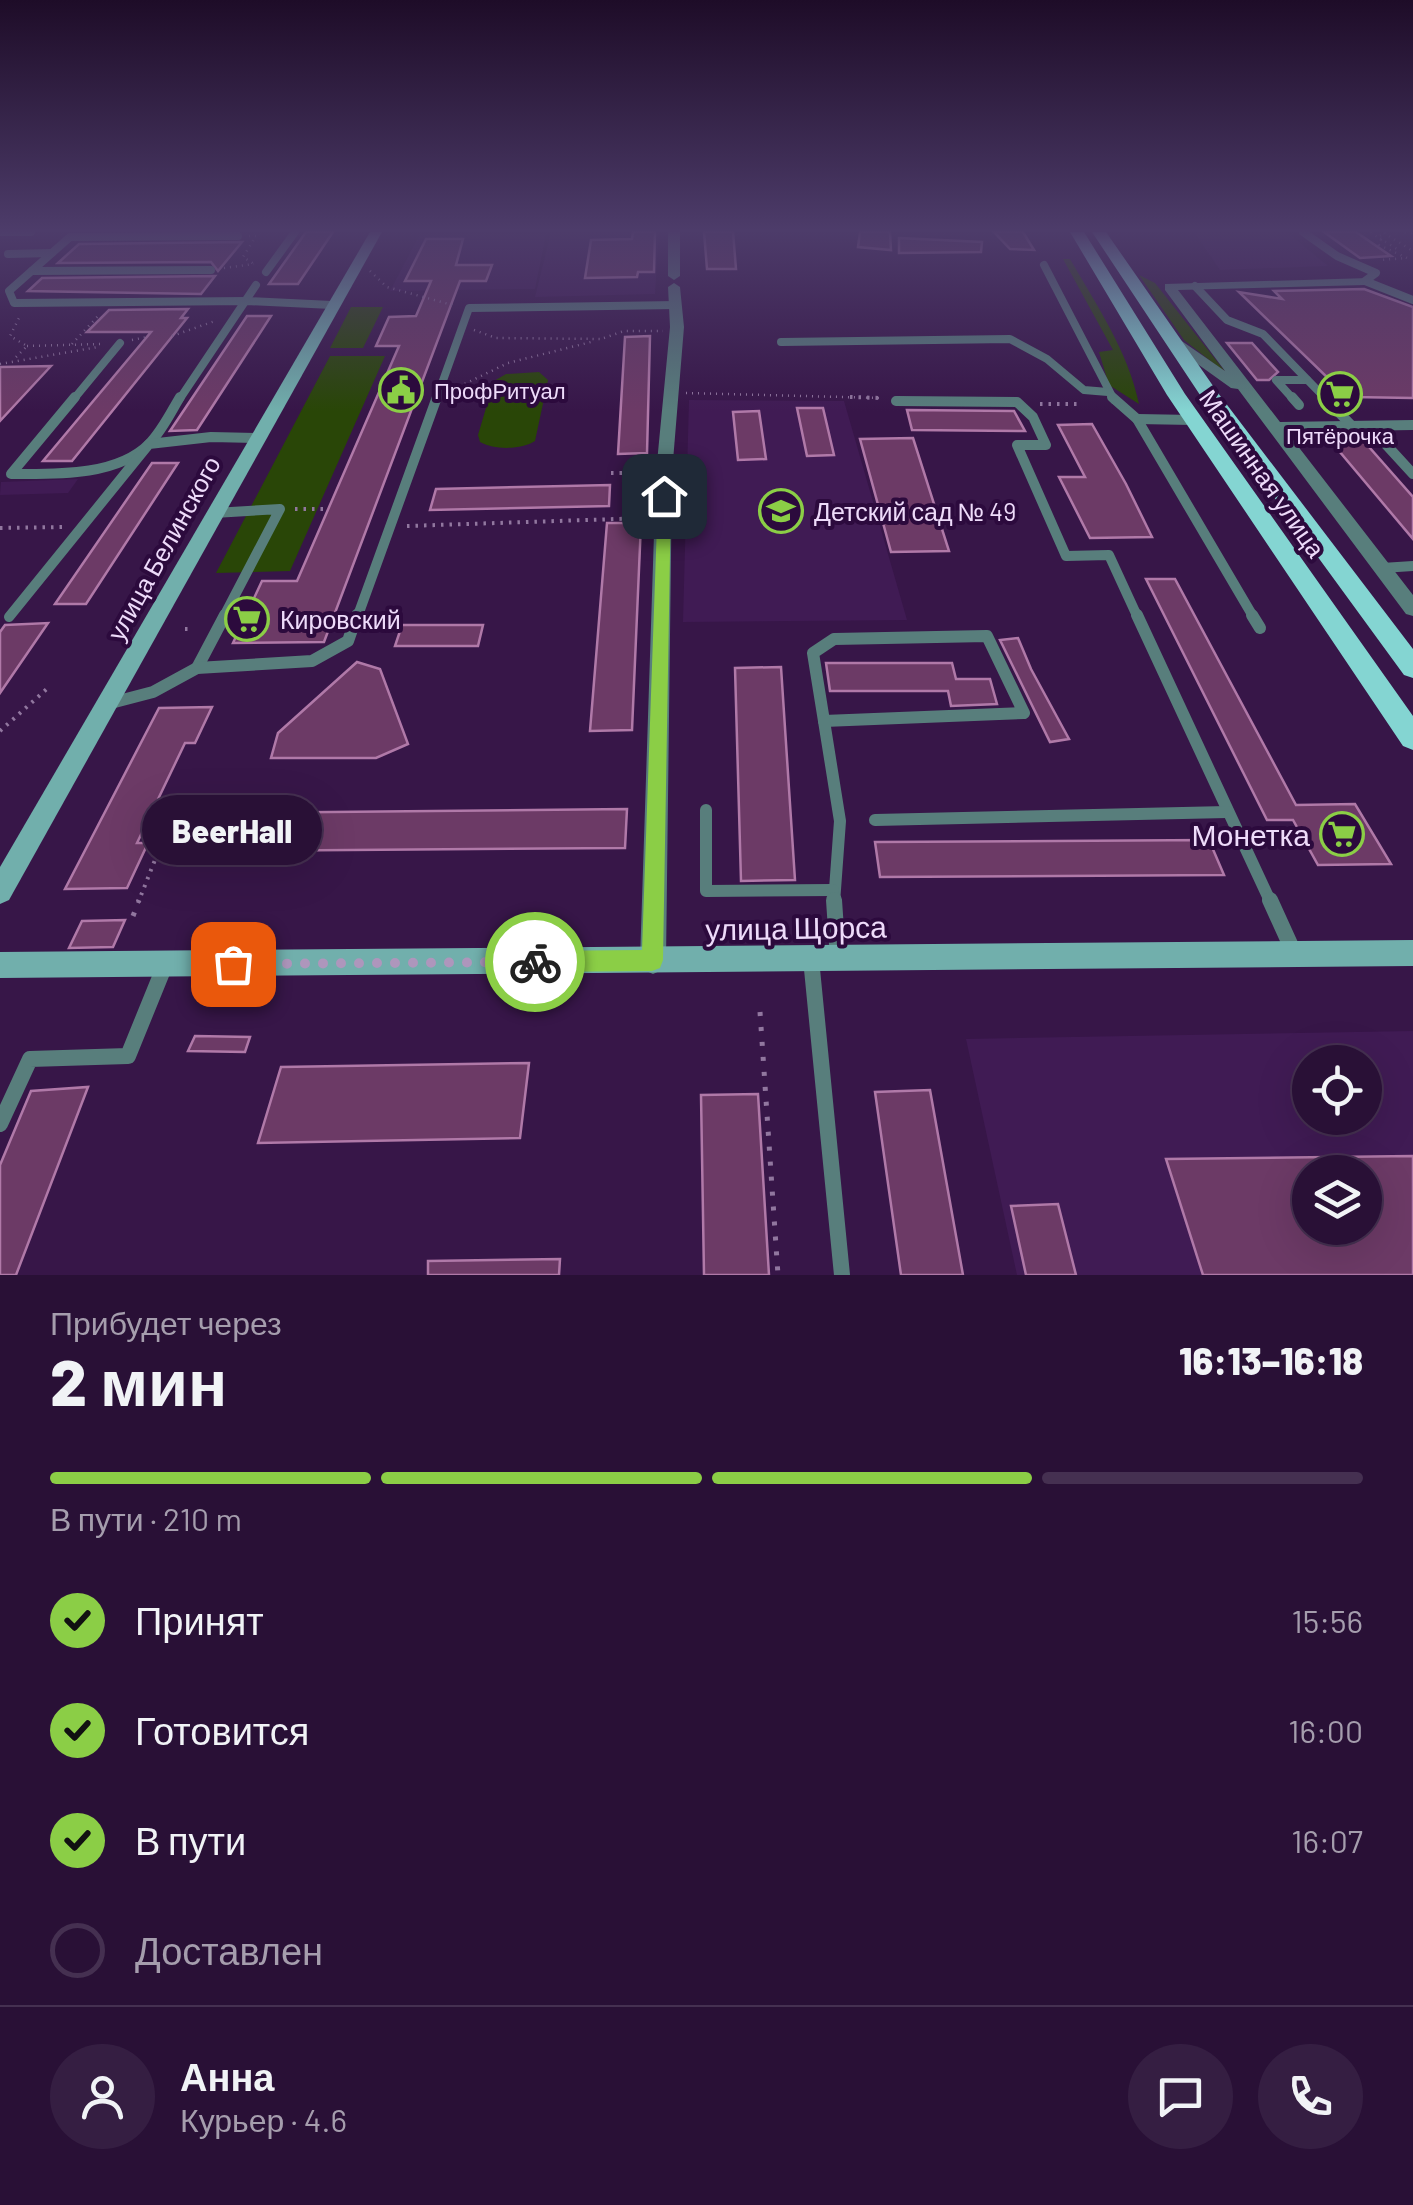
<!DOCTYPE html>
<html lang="ru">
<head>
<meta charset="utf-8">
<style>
	:root { --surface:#291036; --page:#351e42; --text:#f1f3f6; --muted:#a59dad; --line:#453051; --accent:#8bce46 }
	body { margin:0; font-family:Barlow,sans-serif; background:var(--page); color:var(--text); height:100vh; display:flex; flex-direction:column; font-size:38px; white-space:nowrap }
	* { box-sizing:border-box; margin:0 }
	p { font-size:32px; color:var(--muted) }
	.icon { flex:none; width:55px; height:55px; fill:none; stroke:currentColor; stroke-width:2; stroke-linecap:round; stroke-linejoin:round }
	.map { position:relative; height:1275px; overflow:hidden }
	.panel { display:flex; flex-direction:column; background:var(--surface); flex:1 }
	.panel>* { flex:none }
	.buttons { position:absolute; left:1292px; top:1045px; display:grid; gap:20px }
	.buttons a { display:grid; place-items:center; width:90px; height:90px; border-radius:50%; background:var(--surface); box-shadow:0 10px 40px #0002,0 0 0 2px var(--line); font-size:50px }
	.pin { position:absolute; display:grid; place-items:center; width:85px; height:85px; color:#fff; margin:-42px; border-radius:20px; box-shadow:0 5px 15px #0006 }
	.courier { position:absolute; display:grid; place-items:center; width:100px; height:100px; margin:-50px; border:8px solid #8bce46; border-radius:50%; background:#fff; color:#222; box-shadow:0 2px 12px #0007 }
	.bubble { position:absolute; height:70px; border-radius:35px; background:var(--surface); box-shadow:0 10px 40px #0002,0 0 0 2px var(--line); font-size:32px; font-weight:800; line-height:70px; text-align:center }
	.headline em { font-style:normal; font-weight:800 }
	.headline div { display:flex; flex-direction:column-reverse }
	.headline { display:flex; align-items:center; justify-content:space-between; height:170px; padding:0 50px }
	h1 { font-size:65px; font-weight:800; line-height:75px }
	.bar { display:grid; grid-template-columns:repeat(4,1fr); gap:15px 10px; align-content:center; height:120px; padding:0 50px }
	.bar i { height:12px; border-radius:8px; background:var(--line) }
	.bar .current { background:var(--accent) }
	.bar p { grid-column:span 4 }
	.line { display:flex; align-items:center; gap:25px; padding:0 50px; border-top:2px solid var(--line) }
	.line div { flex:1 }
	.round { display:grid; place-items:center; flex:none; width:105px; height:105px; border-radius:52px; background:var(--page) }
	ol { padding:0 50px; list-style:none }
	li { display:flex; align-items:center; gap:30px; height:110px }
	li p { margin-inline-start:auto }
	li .icon { padding:10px; border-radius:50%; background:var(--accent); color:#111; stroke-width:4 }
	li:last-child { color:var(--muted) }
	li i { width:55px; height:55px; border:5px solid var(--line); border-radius:50% }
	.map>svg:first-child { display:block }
	.built { fill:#401b54; fill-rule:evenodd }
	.green { fill:#294607 }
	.building { fill:#6c3a66; stroke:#b079a8; stroke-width:2.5; fill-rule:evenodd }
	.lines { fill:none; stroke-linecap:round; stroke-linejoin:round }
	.path-far2 { stroke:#91779f; stroke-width:2.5; stroke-dasharray:1 5; stroke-linecap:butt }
	.path-far1 { stroke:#91779f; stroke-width:4; stroke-dasharray:2.5 6; stroke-linecap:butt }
	.path { stroke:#91779f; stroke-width:5; stroke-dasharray:4 11; stroke-linecap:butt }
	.service-far3 { stroke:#587e7c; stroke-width:8 }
	.service-far2 { stroke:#587e7c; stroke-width:10 }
	.service-far1 { stroke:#587e7c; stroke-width:12 }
	.service { stroke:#587e7c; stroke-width:16 }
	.minor { fill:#587e7c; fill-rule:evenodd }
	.secondary { fill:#71afac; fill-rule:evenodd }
	.primary { fill:#84d5d2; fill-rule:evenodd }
	.route { fill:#8bce46 }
	.done { stroke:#ae96bc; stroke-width:10; stroke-dasharray:0 18 }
	.labels { text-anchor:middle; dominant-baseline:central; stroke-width:8; stroke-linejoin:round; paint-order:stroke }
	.far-poi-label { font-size:22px; fill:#eedbfa; stroke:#2c0a3d; text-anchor:start }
	.street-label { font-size:25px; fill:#eedbfa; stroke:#2c0a3d }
	.poi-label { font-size:25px; fill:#eedbfa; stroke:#2c0a3d; text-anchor:start }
	.near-poi-label { font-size:30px; fill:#eedbfa; stroke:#2c0a3d; text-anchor:end }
	.near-street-label { font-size:30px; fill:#eedbfa; stroke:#2c0a3d }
</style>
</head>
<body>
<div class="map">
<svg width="1413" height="1275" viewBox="0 0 1413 1275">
	<rect width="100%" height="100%" fill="#371648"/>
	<g class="built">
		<path d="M 551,232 L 659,232 L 655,294 L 535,297 Z"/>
		<path d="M 1194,232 L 1287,232 L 1328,266 L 1220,270 Z"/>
		<path d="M 420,234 L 546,234 L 535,289 L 390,291 Z"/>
		<path d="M 689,400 L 844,401 L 907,620 L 683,622 Z"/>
		<path d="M 78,479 L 68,493 L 0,495 L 1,482 Z"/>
		<path d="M 1413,1031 L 1413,1275 L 1017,1275 L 966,1039 ZM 1310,1062 L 1365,1062 L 1365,1118 L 1310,1118 ZM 1310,1172 L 1365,1172 L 1365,1228 L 1310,1228 Z"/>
	</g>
	<g class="green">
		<path d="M 1063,259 L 1070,259 C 1097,306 1128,351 1139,404 L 1109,385 L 1099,352 L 1113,350 Z"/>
		<path d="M 1139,275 L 1155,283 L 1227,374 L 1184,340 Z"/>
		<path d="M 351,307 L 383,307 L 363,348 L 330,348 Z"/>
		<path d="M 330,356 L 385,356 L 290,571 L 216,573 Z"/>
		<path d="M 539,372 L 548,380 L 535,441 C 521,450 494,450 480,442 L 478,435 L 494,381 L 506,374 Z"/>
	</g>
	<g class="building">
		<path d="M 306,232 L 333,232 L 298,284 L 269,284 Z"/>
		<path d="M 633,232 L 655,232 L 654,272 L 638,272 L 637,277 L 585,278 L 591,240 L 632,239 Z"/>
		<path d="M 704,232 L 733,232 L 736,269 L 707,269 Z"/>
		<path d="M 860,232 L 890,232 L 891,250 L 858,247 Z"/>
		<path d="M 994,232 L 1023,232 L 1034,250 L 1010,249 Z"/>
		<path d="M 1324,232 L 1356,232 L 1391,256 L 1360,258 Z"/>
		<path d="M 899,238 L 982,242 L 981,252 L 899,253 Z"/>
		<path d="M 426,239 L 463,239 L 456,265 L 492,265 L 486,281 L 460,281 L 324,642 L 233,643 L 262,581 L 297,581 L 399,346 L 376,346 L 389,317 L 416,316 L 431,281 L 405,281 Z"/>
		<path d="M 242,242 L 218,271 L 211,262 L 58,263 L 79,244 Z"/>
		<path d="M 215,276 L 201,294 L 28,291 L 42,278 Z"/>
		<path d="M 1364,289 L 1413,307 L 1413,398 L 1352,397 L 1335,391 L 1330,387 L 1331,381 L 1239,292 L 1282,299 L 1274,291 Z"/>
		<path d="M 188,309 L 181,318 L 187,318 L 72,461 L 43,461 L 151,332 L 87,332 L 109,310 Z"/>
		<path d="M 247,316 L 271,316 L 197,430 L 170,431 Z"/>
		<path d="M 650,336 L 647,453 L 618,454 L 625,337 Z"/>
		<path d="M 1227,343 L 1252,343 L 1278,372 L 1269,380 L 1257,380 Z"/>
		<path d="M 51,366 L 0,421 L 0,367 Z"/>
		<path d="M 797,408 L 823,408 L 834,455 L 807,456 Z"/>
		<path d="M 907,410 L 1014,411 L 1025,431 L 912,430 Z"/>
		<path d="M 759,411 L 766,459 L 738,460 L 733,412 Z"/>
		<path d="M 1092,424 L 1126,484 L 1152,537 L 1090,538 L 1059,477 L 1085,477 L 1058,425 Z"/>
		<path d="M 913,438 L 949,551 L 891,552 L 860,439 Z"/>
		<path d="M 1329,439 L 1362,439 L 1413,497 L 1413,539 Z"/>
		<path d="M 152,463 L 178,463 L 86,604 L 55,604 Z"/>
		<path d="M 610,485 L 609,506 L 430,510 L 436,489 Z"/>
		<path d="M 607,523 L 641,523 L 632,730 L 590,731 Z"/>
		<path d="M 1146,579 L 1175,579 L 1296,805 L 1355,804 L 1391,864 L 1318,865 L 1293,820 L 1267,820 Z"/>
		<path d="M 48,623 L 0,693 L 0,632 L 5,625 Z"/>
		<path d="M 402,625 L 483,625 L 478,646 L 395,646 Z"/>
		<path d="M 1018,638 L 1031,669 L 1069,739 L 1050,742 L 1000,640 Z"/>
		<path d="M 357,662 L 380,669 L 408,744 L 376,758 L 271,758 L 278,733 Z"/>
		<path d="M 826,663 L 952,663 L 956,679 L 990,679 L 997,704 L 951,706 L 948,691 L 830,691 Z"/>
		<path d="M 781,667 L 795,880 L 741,881 L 735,668 Z"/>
		<path d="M 212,707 L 195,743 L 185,743 L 137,843 L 148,843 L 127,888 L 65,889 L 159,708 Z"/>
		<path d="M 627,809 L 625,848 L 201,851 L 218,813 Z"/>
		<path d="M 1209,840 L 1224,875 L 880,877 L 875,842 Z"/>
		<path d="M 125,920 L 113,947 L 69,948 L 82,921 Z"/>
		<path d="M 195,1036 L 250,1037 L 245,1052 L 188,1051 Z"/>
		<path d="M 529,1063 L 520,1138 L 258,1143 L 281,1067 Z"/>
		<path d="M 88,1087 L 16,1275 L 0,1275 L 0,1165 L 31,1091 Z"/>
		<path d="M 930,1090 L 963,1275 L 901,1275 L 875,1092 Z"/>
		<path d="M 758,1094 L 769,1275 L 704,1275 L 701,1095 Z"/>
		<path d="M 1413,1156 L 1413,1275 L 1203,1275 L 1166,1159 ZM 1310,1172 L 1365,1172 L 1365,1228 L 1310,1228 Z"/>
		<path d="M 1058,1204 L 1076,1275 L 1026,1275 L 1011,1206 Z"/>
		<path d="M 560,1259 L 559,1275 L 428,1275 L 428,1261 Z"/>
	</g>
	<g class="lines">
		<g class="path-far2">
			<path d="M 1371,232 L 1381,240 L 1379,245 L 1407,258 L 1380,260"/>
			<path d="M 1386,232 L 1378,237 L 1400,251"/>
			<path d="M 1405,232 L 1413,233"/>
			<path d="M 1384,233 L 1413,251"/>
			<path d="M 249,236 L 256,236 L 243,257 L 254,264"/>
			<path d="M 224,268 L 254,264"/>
			<path d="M 370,271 L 387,287 L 456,306"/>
			<path d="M 474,330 L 496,338 L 602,339"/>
			<path d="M 172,336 L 215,321"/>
			<path d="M 604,338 L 624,331 L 663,331"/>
			<path d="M 132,340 L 147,337"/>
			<path d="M 72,344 L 99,315"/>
			<path d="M 27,346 L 100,344"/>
			<path d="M 16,357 L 27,346 L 10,336 L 20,316"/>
			<path d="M 0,364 L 98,347"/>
			<path d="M 454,389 L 508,363 L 595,341"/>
			<path d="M 686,393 L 881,398"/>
		</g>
		<g class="path-far1">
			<path d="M 850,397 L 881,398"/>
			<path d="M 1040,404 L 1081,404"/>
			<path d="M 611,473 L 646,473"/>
			<path d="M 295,509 L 329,509"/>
			<path d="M 407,526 L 647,518"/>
			<path d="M 0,528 L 65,527"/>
			<path d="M 185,629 L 192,629"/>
			<path d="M 0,731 L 49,687"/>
			<path d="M 138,903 L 179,799"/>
		</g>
		<g class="path">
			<path d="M 133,916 L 139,900"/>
			<path d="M 760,1012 L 778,1275"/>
		</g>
		<g class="service-far3">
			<path d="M 0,232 L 31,232"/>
			<path d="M 1303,232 L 1337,256 L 1376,273 L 1365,281 L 1413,300"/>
			<path d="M 238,236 L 70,237 L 9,291 L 14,303 L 247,301 L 332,305"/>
			<path d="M 8,254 L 51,253"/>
			<path d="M 1044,265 L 1114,400"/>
			<path d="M 32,271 L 211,270"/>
			<path d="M 266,272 L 295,232"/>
			<path d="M 1195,286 L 1227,320 L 1263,334 L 1327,400"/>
			<path d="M 781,342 L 1010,339 L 1047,359 L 1084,390 L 1108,392"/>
			<path d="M 73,400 L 120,343"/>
			<path d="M 179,400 L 256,285"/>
			<path d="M 436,400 L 469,308 L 676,305"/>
			<path d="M 1294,400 L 1276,380 L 1307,380"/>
		</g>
		<g class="service-far2">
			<path d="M 75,397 L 11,474 C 53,474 116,477 149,444 C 162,431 171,412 180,397"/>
			<path d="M 1112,397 L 1137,419 L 1254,618"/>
			<path d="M 1292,397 L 1299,405"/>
			<path d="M 1324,397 L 1352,426"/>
			<path d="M 896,401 L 1017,402 L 1033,417 L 1046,445 L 1017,445 L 1066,556 L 1109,555 L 1138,618"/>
			<path d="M 1137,419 L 1193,420"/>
			<path d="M 1369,426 L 1413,474"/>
			<path d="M 214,513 L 280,509 L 223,618"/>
			<path d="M 1382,568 L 1413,566"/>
			<path d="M 9,617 L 149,444 L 211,437 L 256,438"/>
			<path d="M 357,618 L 437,397"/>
		</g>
		<g class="service-far1">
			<path d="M 1137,615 L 1271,903"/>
			<path d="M 1252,615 L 1260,628"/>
			<path d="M 987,636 L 1024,713 L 824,721 L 813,653 L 834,639 Z"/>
			<path d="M 197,668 L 225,615"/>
			<path d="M 107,704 L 153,692 L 197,668 L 312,661 L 348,641 L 357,615"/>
			<path d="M 824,721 L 840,821 L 834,903"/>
			<path d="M 706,810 L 706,891 L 833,890"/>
			<path d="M 875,820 L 1227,812"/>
		</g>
		<g class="service">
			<path d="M 834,900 L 838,959"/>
			<path d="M 1270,900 L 1295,955"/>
			<path d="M 811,959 L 842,1275"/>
			<path d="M 0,1124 L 30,1059 L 128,1056 L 165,965"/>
		</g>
		<g class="minor">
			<path d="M 668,232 L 680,232 L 680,276 L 674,280 L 668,276 Z"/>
			<path d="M 1369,278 L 1371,281 L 1365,285 L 1178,290 L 1280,422 L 1413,420 L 1413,430 L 1287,432 L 1413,595 L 1413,616 L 1406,614 L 1238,389 L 1231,388 L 1164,340 L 1176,337 L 1225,371 L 1165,290 L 1165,284 Z"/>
			<path d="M 674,283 L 680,287 L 684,327 L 672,473 L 666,961 L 662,970 L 653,974 L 644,970 L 640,961 L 656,473 L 670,327 L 668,287 Z"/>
		</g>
		<g class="secondary">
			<path d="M 370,232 L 382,232 L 9,900 L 0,904 L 0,867 Z"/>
			<path d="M 1413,940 L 1413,966 L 0,978 L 0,952 Z"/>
		</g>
		<g class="primary">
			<path d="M 1070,232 L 1084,232 L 1185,394 L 1413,716 L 1413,750 L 1403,746 L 1167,395 Z"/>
			<path d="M 1092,232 L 1106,232 L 1218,393 L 1413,649 L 1413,678 L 1404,675 L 1204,401 Z"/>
		</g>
	</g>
	<linearGradient id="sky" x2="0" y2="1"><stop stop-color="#1e0c28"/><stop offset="0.56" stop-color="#4d3c6a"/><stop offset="1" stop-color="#4d3c6a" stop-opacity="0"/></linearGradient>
	<rect width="1413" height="411" fill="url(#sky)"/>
	<path class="route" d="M 664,491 L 671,496 L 663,960 L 660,968 L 652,971 L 535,972 L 527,969 L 524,962 L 527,954 L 535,951 L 642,950 L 658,496 Z"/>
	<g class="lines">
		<path class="done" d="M 233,964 L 535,962"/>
	</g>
	<defs>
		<g id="civic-ring" transform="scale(2.25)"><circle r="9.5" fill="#2c0a3d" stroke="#8bce46" stroke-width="1.5"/><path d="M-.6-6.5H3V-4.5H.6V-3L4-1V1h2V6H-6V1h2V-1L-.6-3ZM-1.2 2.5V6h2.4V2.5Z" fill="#8bce46"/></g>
		<g id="supermarket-ring" transform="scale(2.25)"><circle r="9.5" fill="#2c0a3d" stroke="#8bce46" stroke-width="1.5"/><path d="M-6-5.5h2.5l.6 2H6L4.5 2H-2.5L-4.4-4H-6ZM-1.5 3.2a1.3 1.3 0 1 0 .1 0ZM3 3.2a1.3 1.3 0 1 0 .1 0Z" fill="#8bce46"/></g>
		<g id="school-ring" transform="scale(2.25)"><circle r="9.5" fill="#2c0a3d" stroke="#8bce46" stroke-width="1.5"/><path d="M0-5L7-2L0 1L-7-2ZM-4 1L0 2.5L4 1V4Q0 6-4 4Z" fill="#8bce46"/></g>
	</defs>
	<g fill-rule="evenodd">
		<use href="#civic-ring" x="401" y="390"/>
		<use href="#supermarket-ring" x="1340" y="394"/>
		<use href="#school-ring" x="781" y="511"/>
		<use href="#supermarket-ring" x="247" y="619"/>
		<use href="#supermarket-ring" x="1342" y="834"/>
	</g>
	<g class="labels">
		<g class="far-poi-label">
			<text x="434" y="390">ПрофРитуал</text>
			<text x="1340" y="435" text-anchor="middle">Пятёрочка</text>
		</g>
		<g class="street-label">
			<text transform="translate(1263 473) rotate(55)">Машинная улица</text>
			<text transform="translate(163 548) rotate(-61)">улица Белинского</text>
		</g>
		<g class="poi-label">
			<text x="814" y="511">Детский сад № 49</text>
			<text x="280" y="619">Кировский</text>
		</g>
		<g class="near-poi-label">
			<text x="1310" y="834">Монетка</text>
		</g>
		<g class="near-street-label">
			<text transform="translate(796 927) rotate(-1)">улица Щорса</text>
		</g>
	</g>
</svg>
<div class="buttons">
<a><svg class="icon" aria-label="locate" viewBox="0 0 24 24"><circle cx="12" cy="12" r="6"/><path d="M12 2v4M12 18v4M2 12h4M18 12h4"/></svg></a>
<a><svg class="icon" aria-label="layers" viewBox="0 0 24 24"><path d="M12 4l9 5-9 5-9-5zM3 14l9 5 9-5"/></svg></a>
</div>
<div class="pin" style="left:233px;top:964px;background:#ea580c"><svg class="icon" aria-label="bag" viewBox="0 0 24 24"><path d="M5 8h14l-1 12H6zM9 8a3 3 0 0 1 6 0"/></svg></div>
<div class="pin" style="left:664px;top:496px;background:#1f2937"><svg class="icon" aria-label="home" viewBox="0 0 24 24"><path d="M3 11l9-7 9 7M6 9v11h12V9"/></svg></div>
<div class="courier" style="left:535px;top:962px"><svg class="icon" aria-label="bike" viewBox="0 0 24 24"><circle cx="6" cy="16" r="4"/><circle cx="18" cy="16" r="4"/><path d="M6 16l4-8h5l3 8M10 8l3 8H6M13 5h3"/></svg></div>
<div class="bubble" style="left:142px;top:795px;width:180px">BeerHall</div>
</div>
<section class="panel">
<div class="headline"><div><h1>2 мин</h1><p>Прибудет через</p></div><em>16:13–16:18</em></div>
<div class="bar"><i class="current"></i><i class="current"></i><i class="current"></i><i></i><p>В пути · 210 m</p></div>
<ol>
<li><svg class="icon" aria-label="check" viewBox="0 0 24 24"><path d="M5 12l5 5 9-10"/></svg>Принят<p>15:56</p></li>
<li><svg class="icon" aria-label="check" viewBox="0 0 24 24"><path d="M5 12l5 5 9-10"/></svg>Готовится<p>16:00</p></li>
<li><svg class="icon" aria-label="check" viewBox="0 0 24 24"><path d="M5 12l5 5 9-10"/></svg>В пути<p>16:07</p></li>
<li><i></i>Доставлен</li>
</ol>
<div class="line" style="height:180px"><a class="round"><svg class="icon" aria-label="person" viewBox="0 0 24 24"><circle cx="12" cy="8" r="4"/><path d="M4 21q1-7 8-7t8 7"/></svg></a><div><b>Анна</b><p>Курьер · 4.6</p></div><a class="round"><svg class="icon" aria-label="chat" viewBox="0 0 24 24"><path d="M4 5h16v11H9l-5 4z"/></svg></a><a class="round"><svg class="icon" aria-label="phone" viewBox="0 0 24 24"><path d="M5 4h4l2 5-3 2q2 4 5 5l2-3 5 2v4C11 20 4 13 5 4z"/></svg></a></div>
</section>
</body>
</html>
